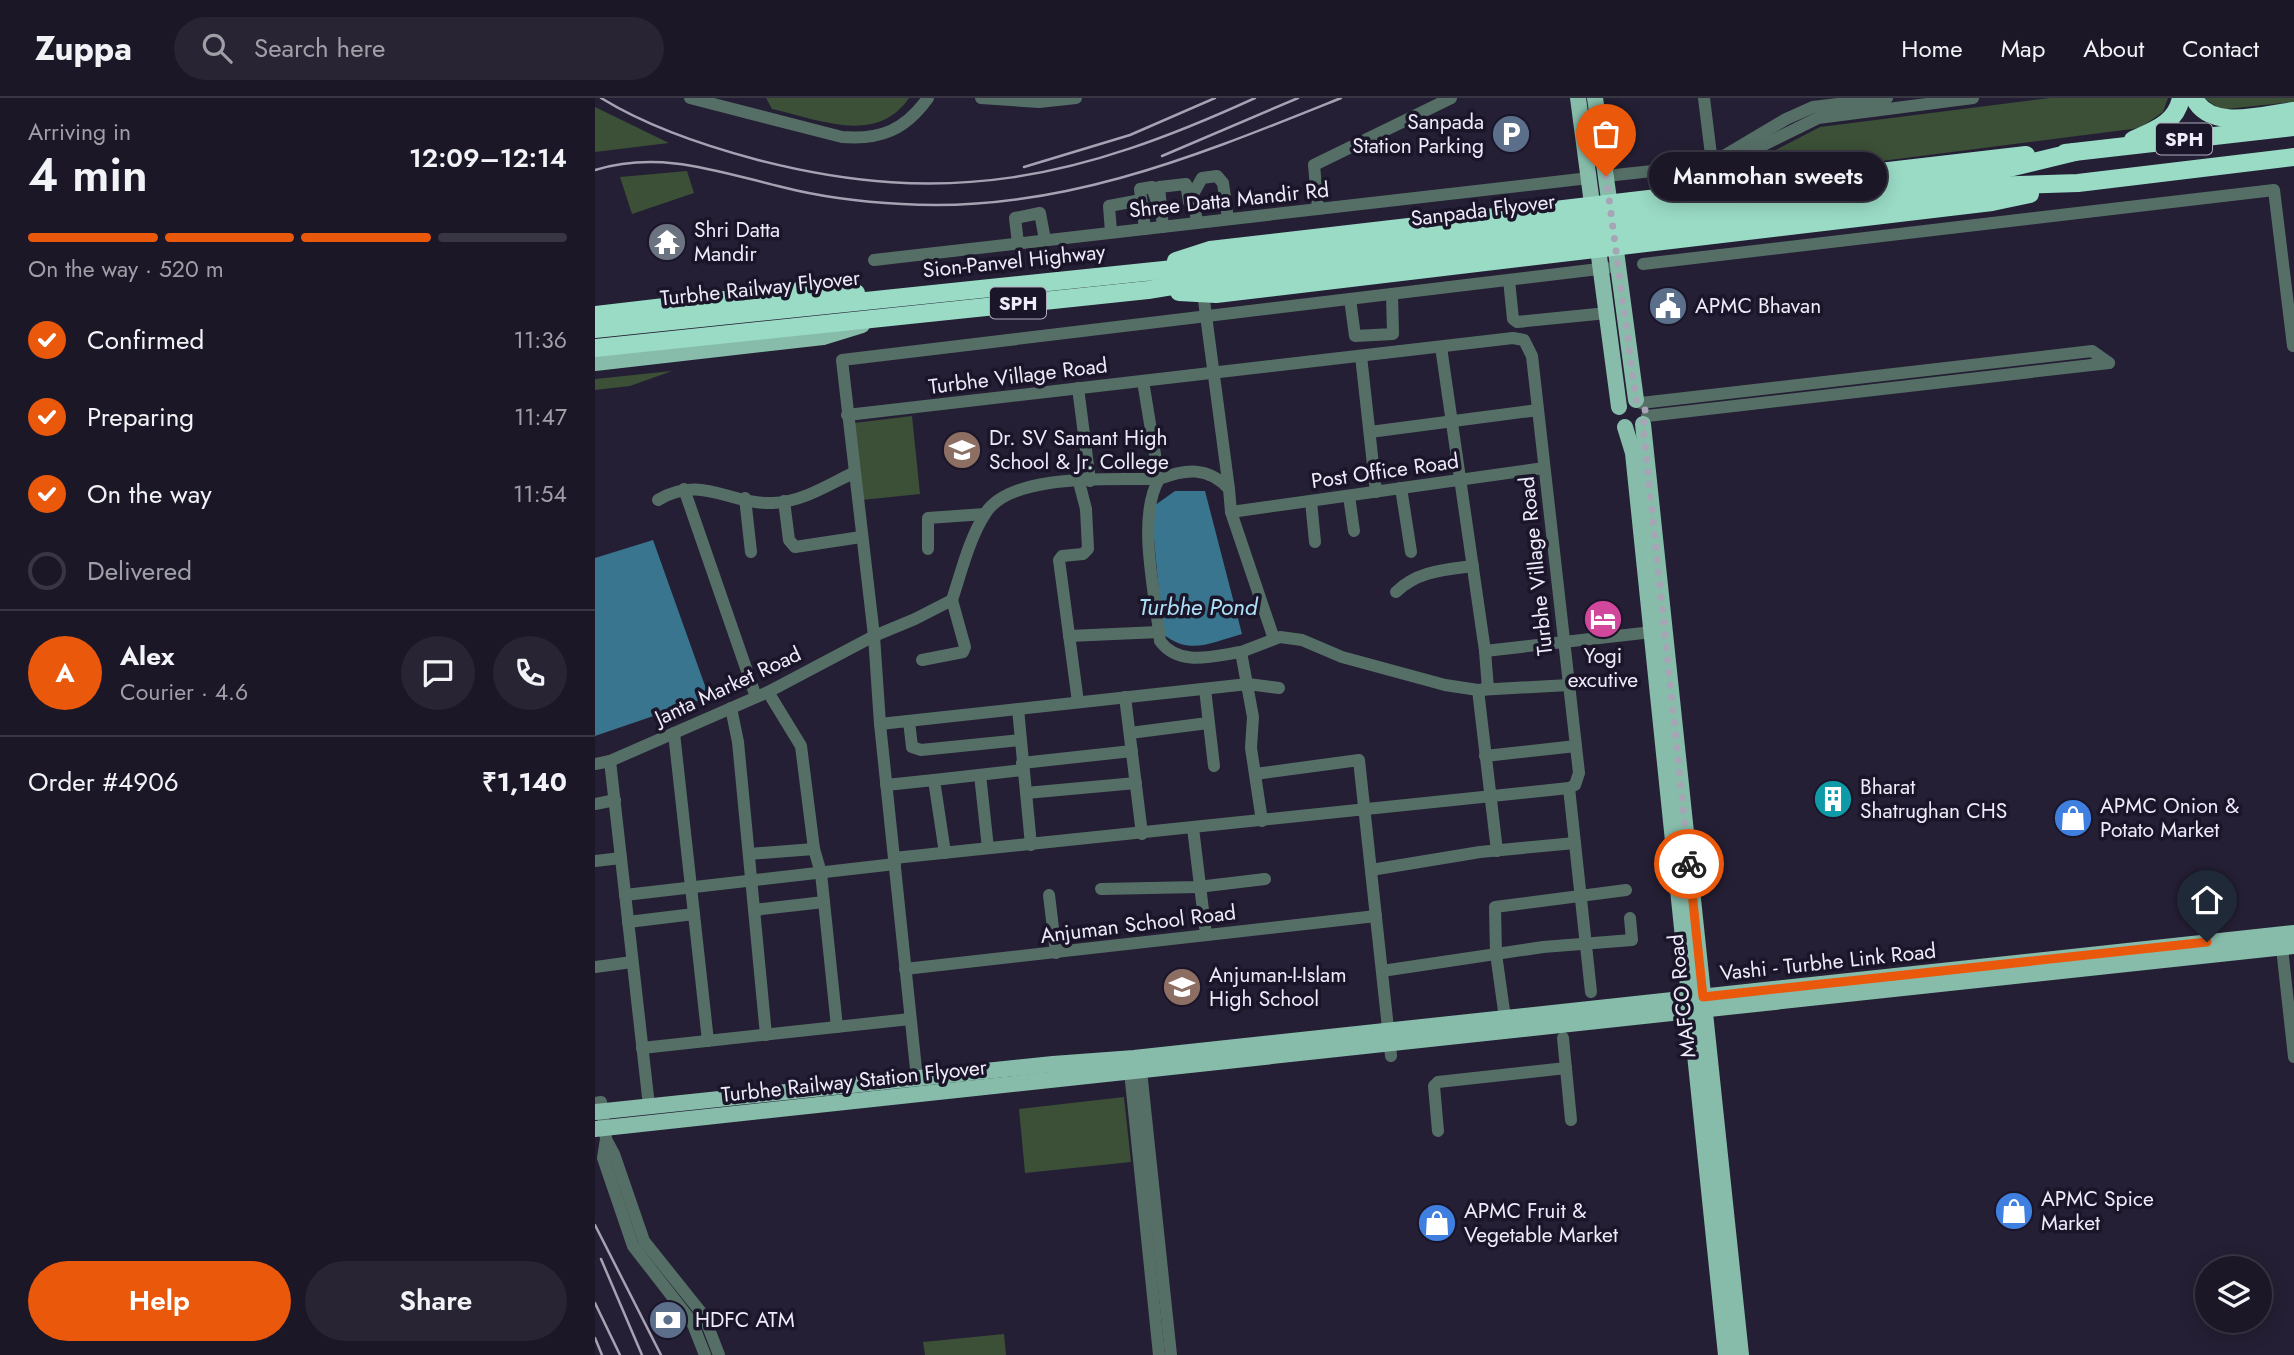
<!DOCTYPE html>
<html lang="en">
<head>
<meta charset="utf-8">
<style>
	:root { --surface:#1b1727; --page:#282433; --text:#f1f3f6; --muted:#a09fa7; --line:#393644; --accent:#ea580c }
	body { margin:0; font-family:Jost,sans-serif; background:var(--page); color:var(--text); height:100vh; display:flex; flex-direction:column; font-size:26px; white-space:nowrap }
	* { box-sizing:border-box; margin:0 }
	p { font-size:23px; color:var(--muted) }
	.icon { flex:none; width:38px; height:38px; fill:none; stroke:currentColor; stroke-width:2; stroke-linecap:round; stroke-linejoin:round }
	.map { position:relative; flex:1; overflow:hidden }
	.sheet { display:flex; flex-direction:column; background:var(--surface); width:595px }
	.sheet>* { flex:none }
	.fabs { position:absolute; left:1600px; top:1158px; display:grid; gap:14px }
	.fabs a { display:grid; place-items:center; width:77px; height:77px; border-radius:50%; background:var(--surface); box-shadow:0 4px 18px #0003,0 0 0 2px var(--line); font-size:35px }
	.pin { position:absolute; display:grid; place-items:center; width:60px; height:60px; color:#fff; margin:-72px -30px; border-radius:50% 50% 50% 0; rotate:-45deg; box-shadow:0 0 7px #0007 }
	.pin .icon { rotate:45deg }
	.courier { position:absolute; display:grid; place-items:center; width:70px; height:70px; margin:-35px; border:5px solid #ea580c; border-radius:50%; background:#fff; color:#222; box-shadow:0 2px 9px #0007 }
	.bubble { position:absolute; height:49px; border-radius:24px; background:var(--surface); box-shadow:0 4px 18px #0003,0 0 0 2px var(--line); font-size:23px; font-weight:600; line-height:49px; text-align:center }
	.overview em { font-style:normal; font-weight:600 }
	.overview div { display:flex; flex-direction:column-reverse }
	.overview { display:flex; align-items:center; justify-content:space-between; height:119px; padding:0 28px }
	h1 { font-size:46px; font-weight:600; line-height:52px }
	.bar { display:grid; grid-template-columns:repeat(4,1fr); gap:10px 7px; align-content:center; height:84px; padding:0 28px }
	.bar i { height:9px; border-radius:5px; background:var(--line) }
	.bar .current { background:var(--accent) }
	.bar p { grid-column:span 4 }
	.line { display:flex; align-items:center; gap:18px; padding:0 28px; border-top:2px solid var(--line) }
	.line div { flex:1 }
	.round { display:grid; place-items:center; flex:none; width:74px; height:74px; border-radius:37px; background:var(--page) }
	ol { padding:0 28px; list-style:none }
	li { display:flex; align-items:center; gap:21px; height:77px }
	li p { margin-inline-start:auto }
	li .icon { padding:7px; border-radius:50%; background:var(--accent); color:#fff; stroke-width:4 }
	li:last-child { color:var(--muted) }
	li i { width:38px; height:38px; border:4px solid var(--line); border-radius:50% }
	.primary-button { display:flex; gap:14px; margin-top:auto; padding:14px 28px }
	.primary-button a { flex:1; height:80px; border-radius:42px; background:var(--accent); color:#fff; font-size:28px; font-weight:600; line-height:80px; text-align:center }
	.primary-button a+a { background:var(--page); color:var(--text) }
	header { display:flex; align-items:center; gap:42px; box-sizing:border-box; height:98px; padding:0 35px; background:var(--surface); border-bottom:2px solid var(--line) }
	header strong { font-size:33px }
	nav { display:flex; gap:38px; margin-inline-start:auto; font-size:24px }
	.search { width:490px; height:63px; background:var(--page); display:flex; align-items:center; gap:18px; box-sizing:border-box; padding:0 24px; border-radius:38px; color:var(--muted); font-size:26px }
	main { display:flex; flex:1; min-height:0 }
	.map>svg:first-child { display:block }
	.green { fill:#3b5036 }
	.water { fill:#39758e }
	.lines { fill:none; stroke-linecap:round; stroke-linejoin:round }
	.minor { stroke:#566f66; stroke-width:12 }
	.major { stroke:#87bcaa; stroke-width:16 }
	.highway { stroke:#9adbc5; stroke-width:18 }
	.rail { stroke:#a6a2b3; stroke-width:2.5 }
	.done { stroke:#a7a4b5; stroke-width:7; stroke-dasharray:0 12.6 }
	.route { stroke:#ea580c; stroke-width:9 }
	.labels { text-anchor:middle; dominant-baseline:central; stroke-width:7; stroke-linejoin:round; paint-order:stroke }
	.shield { fill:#1b152a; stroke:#afabbc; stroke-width:2 }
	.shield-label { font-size:19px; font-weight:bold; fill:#eeebfa }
	.poi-label { font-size:21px; fill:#eeebfa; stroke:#1b152a; text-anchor:start }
	.street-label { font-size:21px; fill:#eeebfa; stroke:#1b152a }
	.water-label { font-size:23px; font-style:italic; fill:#aee1f8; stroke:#1b152a }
</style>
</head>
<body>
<header>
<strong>Zuppa</strong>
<div class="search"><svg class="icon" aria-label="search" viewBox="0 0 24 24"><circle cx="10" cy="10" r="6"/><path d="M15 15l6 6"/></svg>Search here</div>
<nav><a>Home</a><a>Map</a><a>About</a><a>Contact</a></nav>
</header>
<main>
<section class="sheet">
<div class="overview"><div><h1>4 min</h1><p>Arriving in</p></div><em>12:09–12:14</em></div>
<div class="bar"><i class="current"></i><i class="current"></i><i class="current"></i><i></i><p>On the way · 520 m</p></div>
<ol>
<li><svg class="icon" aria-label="check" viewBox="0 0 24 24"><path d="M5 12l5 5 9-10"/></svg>Confirmed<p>11:36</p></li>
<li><svg class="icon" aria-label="check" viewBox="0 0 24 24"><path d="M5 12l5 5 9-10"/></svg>Preparing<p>11:47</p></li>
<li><svg class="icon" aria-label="check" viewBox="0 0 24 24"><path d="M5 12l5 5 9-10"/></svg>On the way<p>11:54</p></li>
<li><i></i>Delivered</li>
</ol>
<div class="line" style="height:126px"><b class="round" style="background:var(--accent);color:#fff">A</b><div><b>Alex</b><p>Courier · 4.6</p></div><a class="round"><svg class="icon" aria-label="chat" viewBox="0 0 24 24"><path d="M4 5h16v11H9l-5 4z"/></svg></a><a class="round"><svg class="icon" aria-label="phone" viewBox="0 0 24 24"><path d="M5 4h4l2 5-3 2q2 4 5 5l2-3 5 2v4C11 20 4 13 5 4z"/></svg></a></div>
<div class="line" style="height:91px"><div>Order #4906</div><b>₹1,140</b></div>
<div class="primary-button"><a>Help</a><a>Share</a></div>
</section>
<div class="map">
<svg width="1699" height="1257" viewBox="0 0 1699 1257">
	<rect width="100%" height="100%" fill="#241f34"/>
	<g class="green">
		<path d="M 171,0 L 314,0 C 281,48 223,21 177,11 Z"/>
		<path d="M 1454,0 L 1573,0 L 1568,14 L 1545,30 L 1154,80 L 1152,67 L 1225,29 Z"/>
		<path d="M 1609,0 L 1699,0 L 1699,4 L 1631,11 L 1622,9 Z"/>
		<path d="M 0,9 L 74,45 L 0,54 Z"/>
		<path d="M 92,73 L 99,95 L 37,116 L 25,79 Z"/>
		<path d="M 77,273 L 35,288 L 0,292 L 0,281 Z"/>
		<path d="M 317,318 L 325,396 L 267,402 L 259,325 Z"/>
		<path d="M 529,999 L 536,1064 L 430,1075 L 424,1011 Z"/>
		<path d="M 409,1236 L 411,1257 L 330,1257 L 328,1244 Z"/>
	</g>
	<g class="water">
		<path d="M 580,393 L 610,393 L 647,536 C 617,544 595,558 568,536 L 556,410 Z"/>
		<path d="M 58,442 L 114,599 L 0,638 L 0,460 Z"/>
	</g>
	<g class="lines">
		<g class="minor">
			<path d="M 95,0 L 247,39 C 286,42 310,32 333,0"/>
			<path d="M 386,0 L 444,4 L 481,0"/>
			<path d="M 1109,0 L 1117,65"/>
			<path d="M 1117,65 L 1191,21 L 1218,9 L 1292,0"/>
			<path d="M 1011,78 L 1132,65 L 1223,20 L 1378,0"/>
			<path d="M 723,111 L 719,67 L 856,0"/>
			<path d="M 602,125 L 598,96 L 607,80 L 622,78 L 628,85 L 633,121"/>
			<path d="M 568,129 L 564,89 L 591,86 L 594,104"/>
			<path d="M 550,131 L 545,91 L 557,89 L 561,101"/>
			<path d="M 516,134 L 514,108 L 546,102"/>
			<path d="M 423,145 L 420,120 L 445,115 L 450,142"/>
			<path d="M 279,162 L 994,80"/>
			<path d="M 1048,166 L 1679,92 L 1698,248"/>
			<path d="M 914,182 L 918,221 L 922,224 L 1012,215"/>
			<path d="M 608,195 L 634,391"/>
			<path d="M 755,201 L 760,238 L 798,236 L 797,196"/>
			<path d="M 846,249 L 890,553 L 893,591 L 883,592 L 902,753"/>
			<path d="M 766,258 L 781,394"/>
			<path d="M 483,290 L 495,383"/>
			<path d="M 1046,305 L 1497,253 L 1514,265"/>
			<path d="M 252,317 L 918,240 L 929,242 L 937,258 L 984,675 L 980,687 L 974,690 L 299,760"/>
			<path d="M 1052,318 L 1514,265"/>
			<path d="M 775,334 L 943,312"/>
			<path d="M 806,390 L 816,454"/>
			<path d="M 89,391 L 161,599"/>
			<path d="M 754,398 L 759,433"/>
			<path d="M 150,400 L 156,454"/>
			<path d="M 63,402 C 106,376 135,407 178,405 C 207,404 233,387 258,375"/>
			<path d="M 189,403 L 194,442 L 200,449 L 266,439"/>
			<path d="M 716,403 L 720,444"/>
			<path d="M 636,414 L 949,370"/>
			<path d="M 333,451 L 333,420 L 390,416"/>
			<path d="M 801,494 C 823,473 849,472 878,468"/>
			<path d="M 474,538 L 564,534"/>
			<path d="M 890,553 L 1066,533"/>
			<path d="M 646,554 C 618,558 584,569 565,543 C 561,498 541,421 564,381 C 590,371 613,368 634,391 L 636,414 L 679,541"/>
			<path d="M 327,562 L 368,554 L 370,549 L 357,502"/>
			<path d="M 610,591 L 619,668"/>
			<path d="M 173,594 L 206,648 L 219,751 L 226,775 L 242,929"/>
			<path d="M 530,599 L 547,736"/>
			<path d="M 483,604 L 464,462 L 467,458 L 488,456 L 493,451 L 491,411 L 484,384"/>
			<path d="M 136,610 L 143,644 L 171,937"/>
			<path d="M 423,611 L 436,747"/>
			<path d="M 314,623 L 317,649 L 326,652 L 425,642"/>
			<path d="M 285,626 L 653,586 L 684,590"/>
			<path d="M 79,635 L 113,943"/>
			<path d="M 535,635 L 613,625"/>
			<path d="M 890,658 L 981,648"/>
			<path d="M 15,663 L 53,999"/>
			<path d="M 427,665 L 537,653"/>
			<path d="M 0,666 L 15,663 L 173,594 L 279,538 L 320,521 L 357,502 C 366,475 374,441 390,416 C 415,374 519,382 564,381 L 548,283"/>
			<path d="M 660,676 L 764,662 L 796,958"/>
			<path d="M 385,677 L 393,750"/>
			<path d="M 291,687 L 339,682"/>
			<path d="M 974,690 L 996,894"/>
			<path d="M 431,695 L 541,685"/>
			<path d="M 0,706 L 20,702"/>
			<path d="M 667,723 L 656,650 L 658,619 L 646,554 L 685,539 L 707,542 L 747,559 L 850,587 L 883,592 L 974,587"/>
			<path d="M 598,730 L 611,837"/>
			<path d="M 350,755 L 339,682 L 428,672"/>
			<path d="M 154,756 L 219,751"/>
			<path d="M 0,763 L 26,760"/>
			<path d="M 776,772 L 885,754 L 980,745"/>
			<path d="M 506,791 L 603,789 L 670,781"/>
			<path d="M 30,797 L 300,766"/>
			<path d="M 454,797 L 461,855"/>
			<path d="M 159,812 L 229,804"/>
			<path d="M 33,824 L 99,816"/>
			<path d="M 1689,842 L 1687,850 L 1699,959"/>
			<path d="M 0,869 L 37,864"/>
			<path d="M 310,871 L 781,818"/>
			<path d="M 787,873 L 948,849 L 1037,842 L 1035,820"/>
			<path d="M 910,920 L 901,856 L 900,809 L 1031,792"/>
			<path d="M 968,940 L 976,1022"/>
			<path d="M 47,950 L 315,921"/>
			<path d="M 545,963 L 576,1257"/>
			<path d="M 534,964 L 564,1257"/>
			<path d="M 321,971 L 285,626 L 279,538 L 247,262 L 1012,170"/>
			<path d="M 0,1005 L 6,1004 L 11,1041 L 8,1060 L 38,1148 L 97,1224 L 110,1257"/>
			<path d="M 843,1033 L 839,988 L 843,984 L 971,970"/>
			<path d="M 11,1041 L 19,1056 L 49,1143 L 109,1218 L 124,1257"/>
		</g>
		<g class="major">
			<path d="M 983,0 L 1024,309"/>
			<path d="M 1000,0 L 1016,116"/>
			<path d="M 1019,138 L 1041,302"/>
			<path d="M 0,265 L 228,239 L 267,227"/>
			<path d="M 1048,326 L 1146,1257"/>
			<path d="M 1030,329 L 1038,355 L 1131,1257"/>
			<path d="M 0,1014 L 458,966 L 539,960 L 1699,835"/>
			<path d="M 0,1031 L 1699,848"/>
		</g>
		<g class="highway">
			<path d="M 1599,0 C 1615,34 1670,16 1699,13"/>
			<path d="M 1538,42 C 1560,32 1581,25 1586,0"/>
			<path d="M 1470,55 L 1699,29"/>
			<path d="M 581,163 L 615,152 L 1431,57"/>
			<path d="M 584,194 L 621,196 L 1397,104 L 1435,96"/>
			<path d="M 0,217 L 222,191 L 261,195"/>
			<path d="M 0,231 L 617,167 L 1393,75 L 1480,54"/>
			<path d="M 0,250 L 553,192 L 619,181 L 1395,88 L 1483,85 L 1699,59"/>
		</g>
		<g class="rail">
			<path d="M 6,0 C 53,29 110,48 163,62 C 353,111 485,80 660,0"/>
			<path d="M 567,58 L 703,0"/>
			<path d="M 429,69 L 535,37 L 620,0"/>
			<path d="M 0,72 C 66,52 124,74 187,89 C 226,99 267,104 307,106 C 463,116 604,57 746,0"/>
			<path d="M 0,1127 L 66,1257"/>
			<path d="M 6,1161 L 47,1257"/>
			<path d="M 0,1205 L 25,1257"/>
			<path d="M 0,1240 L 7,1257"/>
		</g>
	</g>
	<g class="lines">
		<path class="done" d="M 1011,78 L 1041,302 L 1051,313 L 1048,327 L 1094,766"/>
		<path class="route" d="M 1094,766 L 1108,899 L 1612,844"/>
	</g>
	<defs>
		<g id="parking-disc" transform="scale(2.0125)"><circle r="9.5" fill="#5c6f8a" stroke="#1b152a"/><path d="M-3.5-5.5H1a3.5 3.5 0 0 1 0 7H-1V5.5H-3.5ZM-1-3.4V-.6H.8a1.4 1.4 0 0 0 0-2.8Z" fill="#fff"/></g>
		<g id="temple-disc" transform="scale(2.0125)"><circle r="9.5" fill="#6b7280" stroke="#1b152a"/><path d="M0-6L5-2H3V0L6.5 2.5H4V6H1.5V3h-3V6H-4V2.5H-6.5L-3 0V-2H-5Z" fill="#fff"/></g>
		<g id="civic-disc" transform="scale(2.0125)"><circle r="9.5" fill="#5c6f8a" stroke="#1b152a"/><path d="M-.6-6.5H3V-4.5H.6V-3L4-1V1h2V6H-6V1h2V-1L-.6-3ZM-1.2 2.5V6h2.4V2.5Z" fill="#fff"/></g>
		<g id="school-disc" transform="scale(2.0125)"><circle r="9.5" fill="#8d6e63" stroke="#1b152a"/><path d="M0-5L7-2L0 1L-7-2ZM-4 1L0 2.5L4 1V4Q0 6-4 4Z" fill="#fff"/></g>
		<g id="hotel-disc" transform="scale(2.0125)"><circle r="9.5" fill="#d1479c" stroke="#1b152a"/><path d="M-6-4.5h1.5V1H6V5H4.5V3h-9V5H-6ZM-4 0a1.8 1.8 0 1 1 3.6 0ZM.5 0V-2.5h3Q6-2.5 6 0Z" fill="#fff"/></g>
		<g id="building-disc" transform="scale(2.0125)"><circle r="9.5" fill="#0f9aa8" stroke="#1b152a"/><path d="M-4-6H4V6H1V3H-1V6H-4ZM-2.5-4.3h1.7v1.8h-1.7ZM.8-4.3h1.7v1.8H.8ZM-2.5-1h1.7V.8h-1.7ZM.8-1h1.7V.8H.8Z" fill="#fff"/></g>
		<g id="shop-disc" transform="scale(2.0125)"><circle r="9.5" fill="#3f7fe0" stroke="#1b152a"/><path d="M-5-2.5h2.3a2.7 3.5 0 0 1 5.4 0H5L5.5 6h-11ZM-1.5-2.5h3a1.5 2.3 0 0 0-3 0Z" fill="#fff"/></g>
		<g id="bank-disc" transform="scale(2.0125)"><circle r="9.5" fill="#5c6f8a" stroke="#1b152a"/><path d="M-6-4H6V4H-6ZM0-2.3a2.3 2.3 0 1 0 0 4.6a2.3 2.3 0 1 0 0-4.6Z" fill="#fff"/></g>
	</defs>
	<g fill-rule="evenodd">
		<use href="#parking-disc" x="916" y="36"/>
		<use href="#temple-disc" x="72" y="144"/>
		<use href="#civic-disc" x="1073" y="208"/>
		<use href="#school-disc" x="367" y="352"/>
		<use href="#hotel-disc" x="1008" y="521"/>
		<use href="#building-disc" x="1238" y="701"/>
		<use href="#shop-disc" x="1478" y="720"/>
		<use href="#school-disc" x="587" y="889"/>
		<use href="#shop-disc" x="1419" y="1113"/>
		<use href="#shop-disc" x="842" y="1125"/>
		<use href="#bank-disc" x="73" y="1222"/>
	</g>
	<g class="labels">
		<g class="shield">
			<rect x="1561" y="25.5" width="56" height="31" rx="5"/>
			<rect x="395" y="189.5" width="56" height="31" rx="5"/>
		</g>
		<g class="shield-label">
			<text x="1589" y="41">SPH</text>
			<text x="423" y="205">SPH</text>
		</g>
		<g class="poi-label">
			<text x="889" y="24" text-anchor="end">Sanpada<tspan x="889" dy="24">Station Parking</tspan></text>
			<text x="99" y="132">Shri Datta<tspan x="99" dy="24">Mandir</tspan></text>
			<text x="1100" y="208">APMC Bhavan</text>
			<text x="394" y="340">Dr. SV Samant High<tspan x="394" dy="24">School &amp; Jr. College</tspan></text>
			<text x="1008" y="558" text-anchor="middle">Yogi<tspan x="1008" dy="24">excutive</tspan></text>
			<text x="1265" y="689">Bharat<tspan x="1265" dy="24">Shatrughan CHS</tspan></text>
			<text x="1505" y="708">APMC Onion &amp;<tspan x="1505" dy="24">Potato Market</tspan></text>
			<text x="614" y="877">Anjuman-I-Islam<tspan x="614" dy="24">High School</tspan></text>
			<text x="1446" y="1101">APMC Spice<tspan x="1446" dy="24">Market</tspan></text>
			<text x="869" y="1113">APMC Fruit &amp;<tspan x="869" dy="24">Vegetable Market</tspan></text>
			<text x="100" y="1222">HDFC ATM</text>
		</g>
		<g class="street-label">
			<text transform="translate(634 102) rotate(-6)">Shree Datta Mandir Rd</text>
			<text transform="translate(888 112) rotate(-7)">Sanpada Flyover</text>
			<text transform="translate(419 163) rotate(-6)">Sion-Panvel Highway</text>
			<text transform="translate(165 190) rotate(-6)">Turbhe Railway Flyover</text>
			<text transform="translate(423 278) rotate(-7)">Turbhe Village Road</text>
			<text transform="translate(790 373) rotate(-8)">Post Office Road</text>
			<text transform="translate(941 468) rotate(-96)">Turbhe Village Road</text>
			<text transform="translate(133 588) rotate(-25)">Janta Market Road</text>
			<text transform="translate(543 826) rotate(-7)">Anjuman School Road</text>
			<text transform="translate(1233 864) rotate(-6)">Vashi - Turbhe Link Road</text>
			<text transform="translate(1087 898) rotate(-96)">MAFCO Road</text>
			<text transform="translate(259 983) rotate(-6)">Turbhe Railway Station Flyover</text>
		</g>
		<g class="water-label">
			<text x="603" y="509">Turbhe Pond</text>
		</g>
	</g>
</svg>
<div class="fabs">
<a><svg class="icon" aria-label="layers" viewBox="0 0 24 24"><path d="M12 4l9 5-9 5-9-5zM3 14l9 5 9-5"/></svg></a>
</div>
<div class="pin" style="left:1011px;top:78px;background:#ea580c"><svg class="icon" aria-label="bag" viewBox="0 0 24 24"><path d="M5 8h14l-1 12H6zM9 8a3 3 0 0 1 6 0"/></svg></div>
<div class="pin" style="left:1612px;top:844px;background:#1f2937"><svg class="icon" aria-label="home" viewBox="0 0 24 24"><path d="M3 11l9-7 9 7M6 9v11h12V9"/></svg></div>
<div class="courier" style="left:1094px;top:766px"><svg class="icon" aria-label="bike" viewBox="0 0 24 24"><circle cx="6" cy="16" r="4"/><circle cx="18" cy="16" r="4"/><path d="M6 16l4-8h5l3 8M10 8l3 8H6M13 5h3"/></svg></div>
<div class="bubble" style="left:1054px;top:54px;width:238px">Manmohan sweets</div>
</div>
</main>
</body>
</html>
